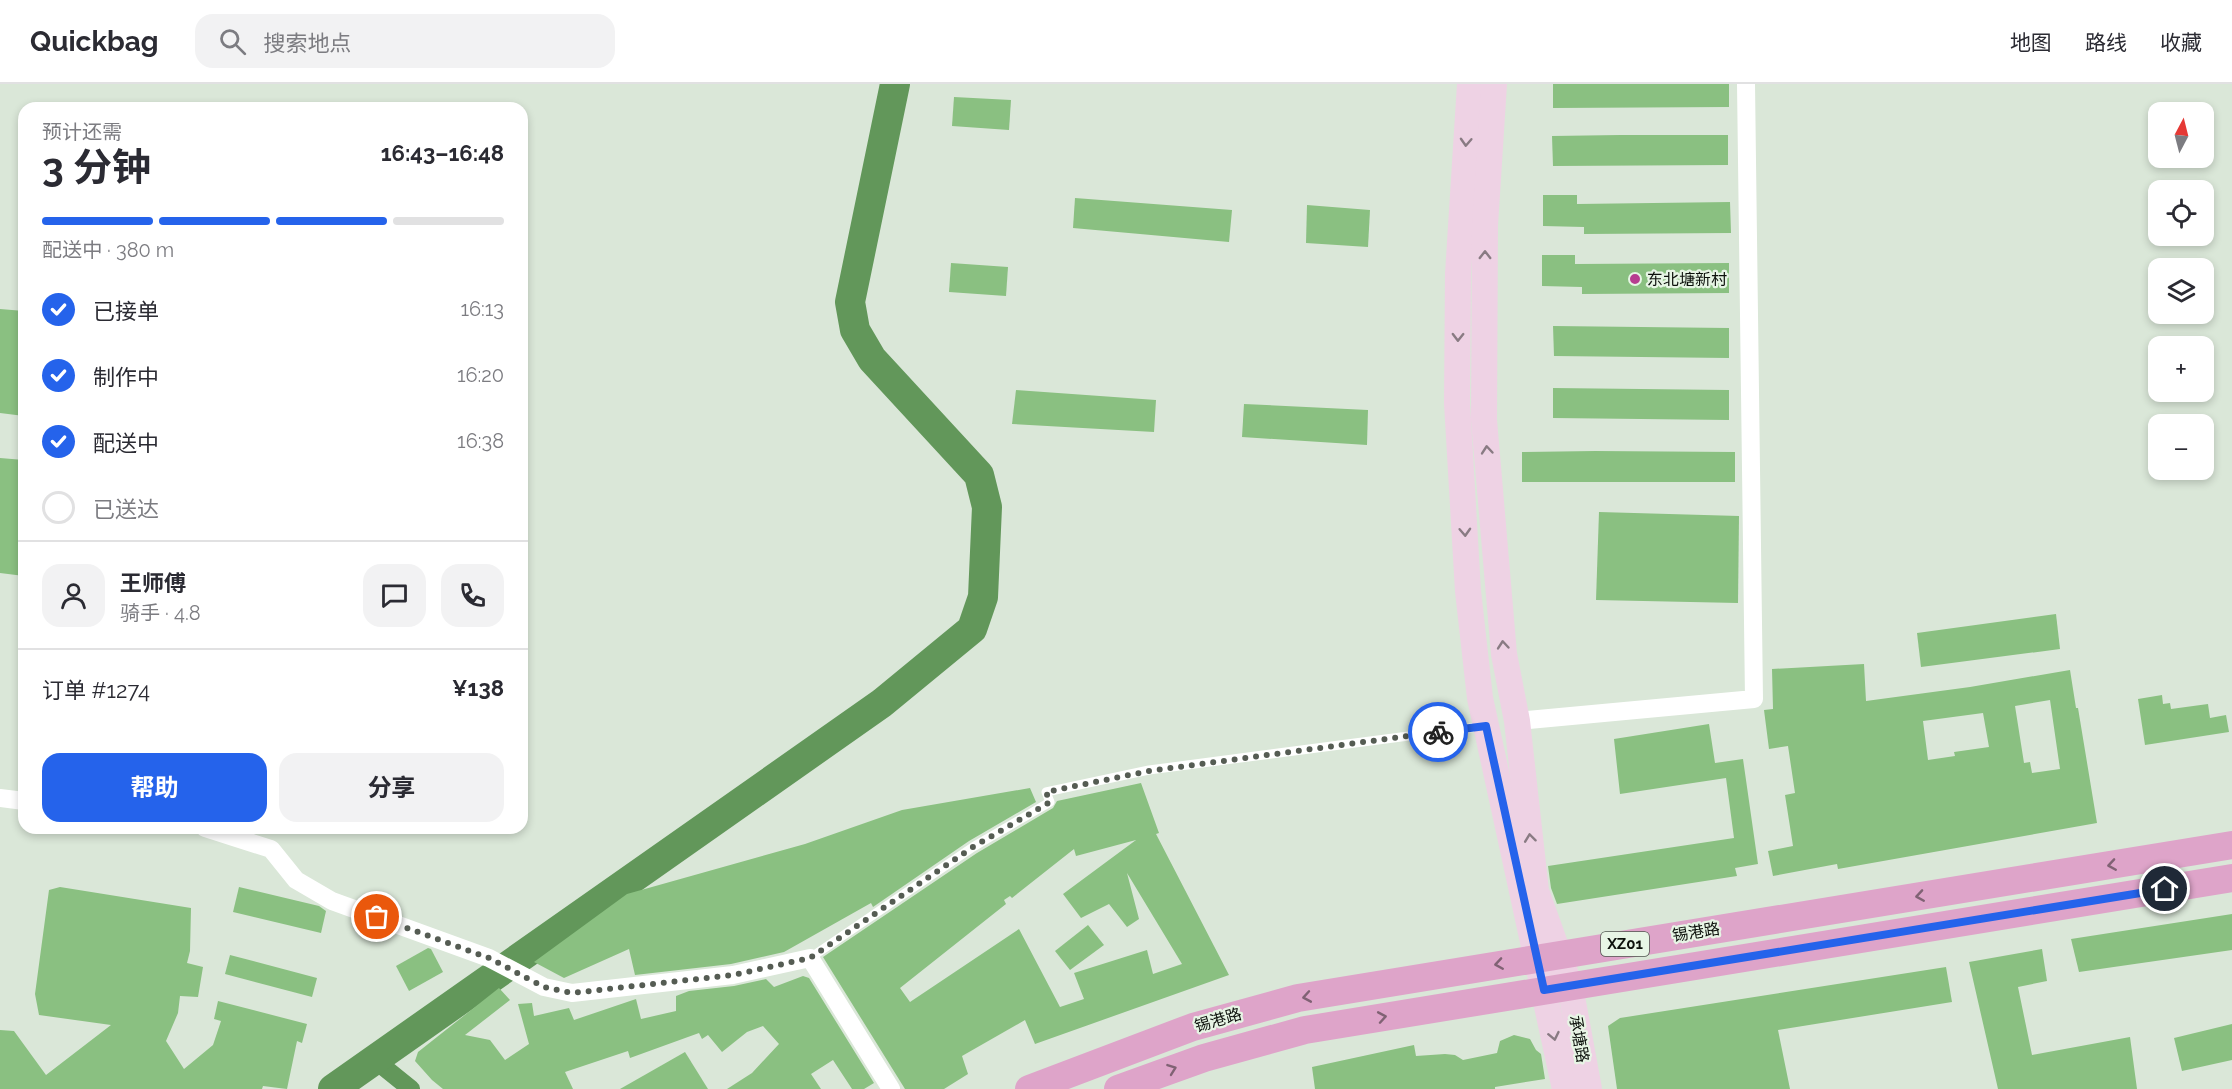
<!DOCTYPE html>
<html lang="zh">
<head>
<meta charset="utf-8">
<style>
	:root { --surface:#fff; --page:#f2f2f3; --text:#2b2b33; --muted:#7c7c81; --line:#e1e1e2; --accent:#2563eb }
	body { margin:0; font-family:Raleway,"Noto Sans SC",sans-serif; background:var(--page); color:var(--text); height:100vh; display:flex; flex-direction:column; font-size:22px; white-space:nowrap }
	* { box-sizing:border-box; margin:0 }
	p { font-size:20px; color:var(--muted) }
	.icon { flex:none; width:33px; height:33px; fill:none; stroke:currentColor; stroke-width:2; stroke-linecap:round; stroke-linejoin:round }
	.map { position:relative; flex:1; overflow:hidden }
	.side { position:absolute; left:18px; top:18px; width:510px; height:732px; display:flex; flex-direction:column; background:var(--surface); border-radius:18px; box-shadow:0 3px 9px #0003 }
	.side>* { flex:none }
	.needle { width:39px; rotate:7deg }
	.buttons { position:absolute; left:2148px; top:18px; display:grid; gap:12px }
	.buttons a { display:grid; place-items:center; width:66px; height:66px; border-radius:12px; background:var(--surface); box-shadow:0 3px 9px #0003; font-size:30px }
	.pin { position:absolute; display:grid; place-items:center; width:51px; height:51px; color:#fff; margin:-26px; border:3px solid #fff; border-radius:50%; box-shadow:0 2px 6px #0007 }
	.courier { position:absolute; display:grid; place-items:center; width:60px; height:60px; margin:-30px; border:4px solid #2563eb; border-radius:50%; background:#fff; color:#222; box-shadow:0 2px 8px #0007 }
	.head em { font-style:normal; font-weight:700 }
	.head div { display:flex; flex-direction:column-reverse }
	.head { display:flex; align-items:center; justify-content:space-between; height:102px; padding:0 24px }
	h1 { font-size:39px; font-weight:700; line-height:45px }
	.bar { display:grid; grid-template-columns:repeat(4,1fr); gap:9px 6px; align-content:center; height:72px; padding:0 24px }
	.bar i { height:8px; border-radius:4px; background:var(--line) }
	.bar .on { background:var(--accent) }
	.bar p { grid-column:span 4 }
	.line { display:flex; align-items:center; gap:15px; padding:0 24px; border-top:2px solid var(--line) }
	.line div { flex:1 }
	.round { display:grid; place-items:center; flex:none; width:63px; height:63px; border-radius:18px; background:var(--page) }
	ol { padding:0 24px; list-style:none }
	li { display:flex; align-items:center; gap:18px; height:66px }
	li p { margin-inline-start:auto }
	li .icon { padding:6px; border-radius:50%; background:var(--accent); color:#fff; stroke-width:4 }
	li:last-child { color:var(--muted) }
	li i { width:33px; height:33px; border:3px solid var(--line); border-radius:50% }
	.button { display:flex; gap:12px; margin-top:auto; padding:12px 24px }
	.button a { flex:1; height:69px; border-radius:18px; background:var(--accent); color:#fff; font-size:24px; font-weight:700; line-height:69px; text-align:center }
	.button a+a { background:var(--page); color:var(--text) }
	header { display:flex; align-items:center; gap:36px; box-sizing:border-box; height:84px; padding:0 30px; background:var(--surface); border-bottom:2px solid var(--line) }
	header strong { font-size:28px }
	nav { display:flex; gap:33px; margin-inline-start:auto; font-size:21px }
	.search { width:420px; height:54px; background:var(--page); display:flex; align-items:center; gap:15px; box-sizing:border-box; padding:0 21px; border-radius:18px; color:var(--muted); font-size:22px }
	.map>svg:first-child { display:block }
	.lines { fill:none; stroke-linecap:round; stroke-linejoin:round }
	.canal { stroke:#62975a; stroke-width:18 }
	.river { stroke:#62975a; stroke-width:30 }
	.building { fill:#8ac081; fill-rule:evenodd }
	.lane { stroke:#fff; stroke-width:9 }
	.street { stroke:#fff; stroke-width:18 }
	.secondary { stroke:#eed2e4; stroke-width:26 }
	.primary { stroke:#dea4c9; stroke-width:28 }
	.oneway { stroke:#897b83 }
	.oneway2 { stroke:#806274 }
	.done { stroke:#555c53; stroke-width:6; stroke-dasharray:0 10.8 }
	.route { stroke:#2563eb; stroke-width:8 }
	.poi-dot { fill:#b73d90; stroke:#e7f5e5; stroke-width:2 }
	.labels { text-anchor:middle; dominant-baseline:central; stroke-width:4.5; stroke-linejoin:round; paint-order:stroke }
	.shield { fill:#e7f5e5; stroke:#4e554d; stroke-width:1.5 }
	.shield-label { font-size:15px; font-weight:bold; fill:#0d110c }
	.poi-label { font-size:16px; fill:#0d110c; stroke:#e7f5e5; text-anchor:start }
	.street-label { font-size:16px; fill:#0d110c; stroke:#e7f5e5 }
</style>
</head>
<body>
<header>
<strong>Quickbag</strong>
<div class="search"><svg class="icon" aria-label="search" viewBox="0 0 24 24"><circle cx="10" cy="10" r="6"/><path d="M15 15l6 6"/></svg>搜索地点</div>
<nav><a>地图</a><a>路线</a><a>收藏</a></nav>
</header>
<div class="map">
<svg width="2232" height="1005" viewBox="0 0 2232 1005">
	<rect width="100%" height="100%" fill="#dae7d8"/>
	<g class="lines">
		<path class="canal" d="M 375,976 L 411,1005"/>
		<path class="river" d="M 333,1005 L 882,619 L 972,545 L 983,513 L 987,423 L 979,391 L 872,275 L 855,246 L 850,218 L 895,0"/>
	</g>
	<g class="building">
		<path d="M 1553,0 L 1729,0 L 1729,23 L 1553,24 Z"/>
		<path d="M 954,13 L 1011,16 L 1009,46 L 952,42 Z"/>
		<path d="M 1620,51 L 1728,51 L 1728,81 L 1553,82 L 1552,52 Z"/>
		<path d="M 1543,111 L 1577,111 L 1577,120 L 1730,118 L 1731,149 L 1584,150 L 1584,143 L 1543,142 Z"/>
		<path d="M 1075,114 L 1232,126 L 1229,158 L 1073,144 Z"/>
		<path d="M 1307,121 L 1370,126 L 1368,163 L 1306,159 Z"/>
		<path d="M 1542,171 L 1575,171 L 1575,180 L 1729,179 L 1729,209 L 1582,210 L 1582,203 L 1542,202 Z"/>
		<path d="M 951,179 L 1008,183 L 1006,212 L 949,208 Z"/>
		<path d="M 0,225 L 24,227 L 24,332 L 0,329 Z"/>
		<path d="M 1553,242 L 1729,244 L 1729,274 L 1554,272 Z"/>
		<path d="M 1553,304 L 1729,306 L 1729,336 L 1553,334 Z"/>
		<path d="M 1016,306 L 1156,316 L 1154,348 L 1012,340 Z"/>
		<path d="M 1244,320 L 1368,326 L 1367,361 L 1242,353 Z"/>
		<path d="M 1595,367 L 1735,368 L 1735,398 L 1522,398 L 1522,368 Z"/>
		<path d="M 0,374 L 24,376 L 24,492 L 0,489 Z"/>
		<path d="M 1599,428 L 1739,432 L 1738,519 L 1596,516 Z"/>
		<path d="M 2056,530 L 2060,565 L 1921,583 L 1917,549 Z"/>
		<path d="M 1864,580 L 1866,617 L 1970,603 L 2070,586 L 2076,624 L 2078,624 L 2097,739 L 1838,785 L 1837,780 L 1773,792 L 1768,767 L 1793,762 L 1785,711 L 1795,709 L 1788,662 L 1769,665 L 1764,626 L 1773,625 L 1772,585 ZM 2050,616 L 2060,685 L 2032,689 L 2030,678 L 2024,679 L 2015,622 ZM 1983,629 L 1989,663 L 1954,668 L 1955,672 L 1928,676 L 1923,637 Z"/>
		<path d="M 2162,611 L 2163,620 L 2170,619 L 2171,625 L 2208,620 L 2210,634 L 2226,631 L 2229,648 L 2145,661 L 2138,615 Z"/>
		<path d="M 1709,640 L 1715,679 L 1743,675 L 1758,780 L 1735,784 L 1737,792 L 1557,820 L 1551,804 L 1548,782 L 1734,754 L 1726,694 L 1620,710 L 1614,655 Z"/>
		<path d="M 1141,699 L 1159,749 L 1156,750 L 1229,891 L 1035,960 L 1025,936 L 962,972 L 968,990 L 944,1005 L 905,1005 L 823,873 L 977,769 L 1053,724 L 1057,717 ZM 1136,756 L 1063,810 L 1081,834 L 1109,820 L 1127,843 L 1139,835 L 1127,789 L 1182,880 L 1153,890 L 1147,866 L 1074,889 L 1084,915 L 1060,923 L 1019,845 L 910,918 L 900,904 L 1006,820 L 1004,816 L 1010,812 L 1012,814 L 1074,765 L 1076,772 Z"/>
		<path d="M 1030,704 L 1036,718 L 969,757 L 873,823 L 871,819 L 784,868 L 731,880 L 635,891 L 629,865 L 564,894 L 534,878 L 627,810 L 805,760 L 902,726 Z"/>
		<path d="M 60,803 L 191,824 L 190,867 L 187,879 L 203,883 L 198,913 L 180,912 L 178,929 L 166,957 L 184,985 L 213,961 L 221,937 L 214,935 L 218,917 L 307,940 L 302,959 L 297,957 L 287,1005 L 263,1002 L 262,1005 L 0,1005 L 0,946 L 14,947 L 46,991 L 111,941 L 39,931 L 35,910 L 49,806 Z"/>
		<path d="M 239,803 L 319,822 L 326,827 L 321,849 L 233,828 Z"/>
		<path d="M 2232,830 L 2232,866 L 2079,888 L 2071,855 Z"/>
		<path d="M 1088,841 L 1104,861 L 1070,886 L 1055,867 Z"/>
		<path d="M 428,864 L 431,865 L 443,888 L 409,907 L 396,882 Z"/>
		<path d="M 2042,865 L 2047,897 L 2018,903 L 2032,971 L 2130,953 L 2137,1005 L 1998,1005 L 1969,878 Z"/>
		<path d="M 230,871 L 317,894 L 312,913 L 225,890 Z"/>
		<path d="M 1946,883 L 1952,918 L 1778,946 L 1790,1005 L 1617,1005 L 1608,942 L 1620,934 Z"/>
		<path d="M 803,892 L 809,894 L 874,999 L 864,1005 L 852,1005 L 833,976 L 811,990 L 821,1005 L 727,1005 L 752,989 L 779,960 L 763,942 L 747,948 L 722,968 L 708,951 L 702,955 L 699,949 L 630,974 L 628,967 L 565,988 L 573,1005 L 443,1005 L 432,996 L 415,977 L 418,968 L 499,904 L 510,916 L 465,951 L 490,956 L 505,976 L 529,960 L 518,920 L 532,919 L 534,932 L 569,924 L 574,936 L 636,915 L 641,935 L 676,927 L 676,912 L 689,907 L 734,902 L 766,895 L 774,903 Z"/>
		<path d="M 2232,940 L 2232,976 L 2182,987 L 2174,954 Z"/>
		<path d="M 1514,951 L 1530,955 L 1536,966 L 1541,970 L 1545,995 L 1495,1003 L 1495,1005 L 1315,1005 L 1312,983 L 1414,961 L 1416,972 L 1445,970 L 1455,971 L 1463,976 L 1497,969 L 1500,957 Z"/>
		<path d="M 685,968 L 708,1005 L 620,1005 Z"/>
	</g>
	<g class="lines">
		<path class="lane" d="M 810,874 L 973,763 L 1050,718 L 1046,708 L 1149,686 L 1485,642"/>
		<g class="street">
			<path d="M 1517,637 L 1754,615 L 1746,0"/>
			<path d="M 0,714 L 24,717"/>
			<path d="M 205,744 L 271,765 L 296,796 L 332,817 L 489,874 L 544,903 L 572,909 L 733,891 L 810,874 L 891,1005"/>
		</g>
		<g class="secondary">
			<path d="M 1470,0 L 1458,190 L 1457,319 L 1468,507 L 1480,614 L 1565,1005"/>
			<path d="M 1494,0 L 1485,141 L 1484,336 L 1504,570 L 1517,637 L 1536,807 L 1570,902 L 1589,1005"/>
		</g>
		<g class="primary">
			<path d="M 1029,1005 L 1193,943 L 1298,914 L 2232,761"/>
			<path d="M 1118,1005 L 1204,974 L 1305,946 L 2232,794"/>
		</g>
	</g>
	<defs><path id="oneway-chevron" d="M-2-3.5L2.5 0L-2 3.5" fill="none" stroke-width="1.6" stroke-linecap="round" stroke-linejoin="round" transform="scale(1.5)"/></defs>
	<g class="oneway">
		<use href="#oneway-chevron" transform="translate(1466 58) rotate(93)"/>
		<use href="#oneway-chevron" transform="translate(1485 171) rotate(-90)"/>
		<use href="#oneway-chevron" transform="translate(1458 253) rotate(91)"/>
		<use href="#oneway-chevron" transform="translate(1487 366) rotate(-95)"/>
		<use href="#oneway-chevron" transform="translate(1465 448) rotate(87)"/>
		<use href="#oneway-chevron" transform="translate(1503 561) rotate(-95)"/>
		<use href="#oneway-chevron" transform="translate(1530 754) rotate(-97)"/>
		<use href="#oneway-chevron" transform="translate(1554 952) rotate(78)"/>
	</g>
	<g class="oneway2">
		<use href="#oneway-chevron" transform="translate(2112 781) rotate(171)"/>
		<use href="#oneway-chevron" transform="translate(1920 812) rotate(171)"/>
		<use href="#oneway-chevron" transform="translate(1499 880) rotate(171)"/>
		<use href="#oneway-chevron" transform="translate(1307 913) rotate(170)"/>
		<use href="#oneway-chevron" transform="translate(1382 933) rotate(-10)"/>
		<use href="#oneway-chevron" transform="translate(1172 985) rotate(-20)"/>
	</g>
	<g class="lines">
		<path class="done" d="M 377,833 L 489,874 L 544,903 L 572,909 L 733,891 L 810,874 L 973,763 L 1050,718 L 1046,708 L 1149,687 L 1438,648"/>
		<path class="route" d="M 1438,648 L 1486,642 L 1544,906 L 2165,805"/>
	</g>
	<circle class="poi-dot" cx="1635" cy="195" r="6"/>
	<g class="labels">
		<rect class="shield" x="1601" y="848" width="48" height="24" rx="4.5"/>
		<g class="shield-label">
			<text x="1625" y="860">XZ01</text>
		</g>
		<g class="poi-label">
			<text x="1647" y="195">东北塘新村</text>
		</g>
		<g class="street-label">
			<text transform="translate(1696 848) rotate(-9)">锡港路</text>
			<text transform="translate(1218 936) rotate(-16)">锡港路</text>
			<text transform="translate(1579 955) rotate(80)">承塘路</text>
		</g>
	</g>
</svg>
<div class="buttons">
<a><svg class="needle" viewBox="-14 -14 28 28"><path d="M0-13l5 13h-10z" fill="#e53935"/><path d="M0 13l5-13h-10z" fill="#7c7c81"/></svg></a>
<a><svg class="icon" aria-label="locate" viewBox="0 0 24 24"><circle cx="12" cy="12" r="6"/><path d="M12 2v4M12 18v4M2 12h4M18 12h4"/></svg></a>
<a><svg class="icon" aria-label="layers" viewBox="0 0 24 24"><path d="M12 4l9 5-9 5-9-5zM3 14l9 5 9-5"/></svg></a>
<a>+</a>
<a>−</a>
</div>
<div class="pin" style="left:377px;top:833px;background:#ea580c"><svg class="icon" aria-label="bag" viewBox="0 0 24 24"><path d="M5 8h14l-1 12H6zM9 8a3 3 0 0 1 6 0"/></svg></div>
<div class="pin" style="left:2165px;top:805px;background:#1f2937"><svg class="icon" aria-label="home" viewBox="0 0 24 24"><path d="M3 11l9-7 9 7M6 9v11h12V9"/></svg></div>
<div class="courier" style="left:1438px;top:648px"><svg class="icon" aria-label="bike" viewBox="0 0 24 24"><circle cx="6" cy="16" r="4"/><circle cx="18" cy="16" r="4"/><path d="M6 16l4-8h5l3 8M10 8l3 8H6M13 5h3"/></svg></div>
<section class="side">
<div class="head"><div><h1>3 分钟</h1><p>预计还需</p></div><em>16:43–16:48</em></div>
<div class="bar"><i class="on"></i><i class="on"></i><i class="on"></i><i></i><p>配送中 · 380 m</p></div>
<ol>
<li><svg class="icon" aria-label="check" viewBox="0 0 24 24"><path d="M5 12l5 5 9-10"/></svg>已接单<p>16:13</p></li>
<li><svg class="icon" aria-label="check" viewBox="0 0 24 24"><path d="M5 12l5 5 9-10"/></svg>制作中<p>16:20</p></li>
<li><svg class="icon" aria-label="check" viewBox="0 0 24 24"><path d="M5 12l5 5 9-10"/></svg>配送中<p>16:38</p></li>
<li><i></i>已送达</li>
</ol>
<div class="line" style="height:108px"><a class="round"><svg class="icon" aria-label="person" viewBox="0 0 24 24"><circle cx="12" cy="8" r="4"/><path d="M4 21q1-7 8-7t8 7"/></svg></a><div><b>王师傅</b><p>骑手 · 4.8</p></div><a class="round"><svg class="icon" aria-label="chat" viewBox="0 0 24 24"><path d="M4 5h16v11H9l-5 4z"/></svg></a><a class="round"><svg class="icon" aria-label="phone" viewBox="0 0 24 24"><path d="M5 4h4l2 5-3 2q2 4 5 5l2-3 5 2v4C11 20 4 13 5 4z"/></svg></a></div>
<div class="line" style="height:78px"><div>订单 #1274</div><b>¥138</b></div>
<div class="button"><a>帮助</a><a>分享</a></div>
</section>
</div>
</body>
</html>
